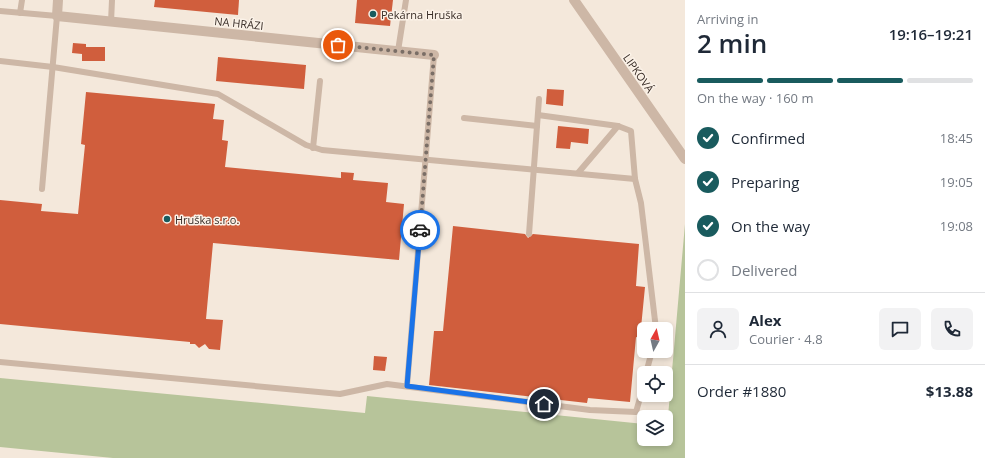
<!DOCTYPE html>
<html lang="en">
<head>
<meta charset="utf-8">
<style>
	:root { --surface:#fff; --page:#f2f2f3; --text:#1f2937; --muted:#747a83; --line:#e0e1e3; --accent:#195b5e }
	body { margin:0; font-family:"Open Sans",sans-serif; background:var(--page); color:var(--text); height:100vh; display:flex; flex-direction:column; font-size:15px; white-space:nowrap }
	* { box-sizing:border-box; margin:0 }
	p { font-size:13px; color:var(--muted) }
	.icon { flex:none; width:22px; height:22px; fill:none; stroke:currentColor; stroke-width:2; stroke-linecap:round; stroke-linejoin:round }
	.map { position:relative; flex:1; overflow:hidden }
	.sheet { display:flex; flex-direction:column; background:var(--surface); width:300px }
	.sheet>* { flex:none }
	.needle { width:26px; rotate:8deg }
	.tools { position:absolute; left:637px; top:322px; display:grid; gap:8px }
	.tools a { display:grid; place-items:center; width:36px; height:36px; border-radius:6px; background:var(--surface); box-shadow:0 2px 6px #0003; font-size:20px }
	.pin { position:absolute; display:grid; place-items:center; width:34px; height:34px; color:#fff; margin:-17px; border:2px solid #fff; border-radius:50%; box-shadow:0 1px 4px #0007 }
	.courier { position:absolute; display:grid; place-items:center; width:40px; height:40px; margin:-20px; border:3px solid #1a73e8; border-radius:50%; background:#fff; color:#222; box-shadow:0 1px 5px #0007 }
	.summary em { font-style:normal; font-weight:600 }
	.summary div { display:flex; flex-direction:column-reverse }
	.summary { display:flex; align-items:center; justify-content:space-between; height:68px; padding:0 12px }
	h1 { font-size:26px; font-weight:600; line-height:30px }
	.bar { display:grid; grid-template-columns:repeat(4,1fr); gap:6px 4px; align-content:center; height:48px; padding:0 12px }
	.bar i { height:5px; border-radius:3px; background:var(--line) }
	.bar .selected { background:var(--accent) }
	.bar p { grid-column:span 4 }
	.line { display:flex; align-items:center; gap:10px; padding:0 12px; border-top:1px solid var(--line) }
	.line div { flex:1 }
	.round { display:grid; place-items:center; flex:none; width:42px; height:42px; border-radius:6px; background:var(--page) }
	ol { padding:0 12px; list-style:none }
	li { display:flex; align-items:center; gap:12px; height:44px }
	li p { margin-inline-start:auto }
	li .icon { padding:4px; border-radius:50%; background:var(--accent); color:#fff; stroke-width:4 }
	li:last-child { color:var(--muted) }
	li i { width:22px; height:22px; border:2px solid var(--line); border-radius:50% }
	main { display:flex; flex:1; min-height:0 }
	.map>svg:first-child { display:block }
	.green { fill:#b7c49a }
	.building { fill:#d05e3d }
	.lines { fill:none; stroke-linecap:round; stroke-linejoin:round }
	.lane { stroke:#cdb7a6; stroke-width:6 }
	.street { stroke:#cdb7a6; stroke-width:10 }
	.done { stroke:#7a6e66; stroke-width:4; stroke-dasharray:0 7.2 }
	.route { stroke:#1a73e8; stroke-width:5 }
	.poi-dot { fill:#195b5e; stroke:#fbf2e8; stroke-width:1.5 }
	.labels { text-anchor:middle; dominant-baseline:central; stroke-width:3; stroke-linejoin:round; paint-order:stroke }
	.poi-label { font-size:11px; fill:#392d27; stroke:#fbf2e8; text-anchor:start }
	.street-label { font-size:11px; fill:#392d27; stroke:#fbf2e8 }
</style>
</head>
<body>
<main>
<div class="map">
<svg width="685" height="458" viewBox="0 0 685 458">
	<rect width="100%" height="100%" fill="#f4e8db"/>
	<path class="green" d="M 685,224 L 685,458 L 113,458 L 0,447 L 0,378 L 365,413 L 367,396 L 644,424 L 644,439 L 666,439 Z"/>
	<g class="building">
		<path d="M 155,0 L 239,0 L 238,15 L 154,7 Z"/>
		<path d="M 357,0 L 393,0 L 390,26 L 355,23 Z"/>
		<path d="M 73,43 L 86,44 L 86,47 L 105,47 L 105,61 L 82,61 L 82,54 L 72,53 Z"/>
		<path d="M 218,57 L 306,65 L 304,89 L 216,81 Z"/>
		<path d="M 547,89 L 564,90 L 563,106 L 546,104 Z"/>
		<path d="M 86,92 L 215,104 L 213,119 L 224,120 L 222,140 L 228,141 L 225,167 L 341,178 L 341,172 L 354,173 L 353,180 L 388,183 L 386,202 L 404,204 L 399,260 L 213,243 L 206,319 L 223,320 L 220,350 L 209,349 L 205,344 L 199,348 L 195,344 L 190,344 L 190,342 L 0,324 L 0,200 L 42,204 L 41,211 L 78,214 L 85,145 L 81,144 Z"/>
		<path d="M 558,126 L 589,129 L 588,144 L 571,142 L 570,149 L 556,148 Z"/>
		<path d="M 453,226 L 525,234 L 528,238 L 533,234 L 639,244 L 636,286 L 645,287 L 640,338 L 636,337 L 630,402 L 588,398 L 587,403 L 429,385 L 434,331 L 443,331 Z"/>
		<path d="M 374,356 L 387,357 L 385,371 L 373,370 Z"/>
	</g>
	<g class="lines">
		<g class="lane">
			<path d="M 0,11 L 57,16 L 42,189"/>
			<path d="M 20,13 L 22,0"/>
			<path d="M 111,22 L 112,0"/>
			<path d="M 398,51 L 406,0"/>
			<path d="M 0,61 L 53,67 L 218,94 L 306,145 L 322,150 L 635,179"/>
			<path d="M 538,115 L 618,126"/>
			<path d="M 464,118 L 537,126"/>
			<path d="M 313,148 L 320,81"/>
			<path d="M 578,173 L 618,126 L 631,131 L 635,179 L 641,203 L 656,329"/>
			<path d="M 529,234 L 539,99"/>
			<path d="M 0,362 L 340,394 L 387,384 L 590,410 L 636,412 L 644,384"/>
			<path d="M 646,373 L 652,351"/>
			<path d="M 407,386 L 434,55"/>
		</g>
		<g class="street">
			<path d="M 58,0 L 57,16 L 434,55"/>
			<path d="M 574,0 L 685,159"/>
		</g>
	</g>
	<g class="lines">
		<path class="done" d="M 338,45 L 434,55 L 420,230"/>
		<path class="route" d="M 420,230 L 407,386 L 544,404"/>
	</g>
	<g class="poi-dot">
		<circle cx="373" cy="14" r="4"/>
		<circle cx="167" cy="219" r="4"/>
	</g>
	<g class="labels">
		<g class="poi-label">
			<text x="381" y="14">Pekárna Hruška</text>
			<text x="175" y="219">Hruška s.r.o.</text>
		</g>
		<g class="street-label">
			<text transform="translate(239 23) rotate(6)">NA HRÁZI</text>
			<text transform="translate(639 73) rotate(55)">LIPKOVÁ</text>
		</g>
	</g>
</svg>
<div class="tools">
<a><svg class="needle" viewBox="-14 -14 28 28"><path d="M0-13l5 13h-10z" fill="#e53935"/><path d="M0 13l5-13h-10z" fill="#747a83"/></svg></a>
<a><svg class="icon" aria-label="locate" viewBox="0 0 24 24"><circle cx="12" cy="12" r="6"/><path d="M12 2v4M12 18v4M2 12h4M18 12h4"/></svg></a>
<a><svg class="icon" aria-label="layers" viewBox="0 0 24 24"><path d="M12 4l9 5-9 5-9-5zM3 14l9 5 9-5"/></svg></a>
</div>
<div class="pin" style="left:338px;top:45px;background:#ea580c"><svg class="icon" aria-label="bag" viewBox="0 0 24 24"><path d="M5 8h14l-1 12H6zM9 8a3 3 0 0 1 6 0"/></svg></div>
<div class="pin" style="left:544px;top:404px;background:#1f2937"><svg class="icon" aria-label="home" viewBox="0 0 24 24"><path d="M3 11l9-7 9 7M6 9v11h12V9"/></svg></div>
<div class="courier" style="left:420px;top:230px"><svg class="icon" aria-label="car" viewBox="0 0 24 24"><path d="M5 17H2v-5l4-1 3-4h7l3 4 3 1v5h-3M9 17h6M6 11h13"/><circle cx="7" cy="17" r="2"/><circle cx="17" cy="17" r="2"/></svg></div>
</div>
<section class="sheet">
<div class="summary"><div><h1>2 min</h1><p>Arriving in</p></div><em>19:16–19:21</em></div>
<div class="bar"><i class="selected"></i><i class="selected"></i><i class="selected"></i><i></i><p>On the way · 160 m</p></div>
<ol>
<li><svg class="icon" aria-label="check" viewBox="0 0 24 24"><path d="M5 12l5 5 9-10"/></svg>Confirmed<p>18:45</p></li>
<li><svg class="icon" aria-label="check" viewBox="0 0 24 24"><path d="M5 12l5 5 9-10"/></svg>Preparing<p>19:05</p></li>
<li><svg class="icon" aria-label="check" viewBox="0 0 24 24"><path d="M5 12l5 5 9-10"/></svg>On the way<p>19:08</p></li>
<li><i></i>Delivered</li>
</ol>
<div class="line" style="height:72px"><a class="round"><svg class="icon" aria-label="person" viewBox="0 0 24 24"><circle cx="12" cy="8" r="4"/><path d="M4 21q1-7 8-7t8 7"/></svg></a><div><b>Alex</b><p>Courier · 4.8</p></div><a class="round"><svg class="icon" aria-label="chat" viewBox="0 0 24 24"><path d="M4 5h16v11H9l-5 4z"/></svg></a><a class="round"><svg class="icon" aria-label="phone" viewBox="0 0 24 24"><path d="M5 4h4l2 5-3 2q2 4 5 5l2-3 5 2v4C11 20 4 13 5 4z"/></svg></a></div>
<div class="line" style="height:52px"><div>Order #1880</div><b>$13.88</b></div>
</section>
</main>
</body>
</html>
